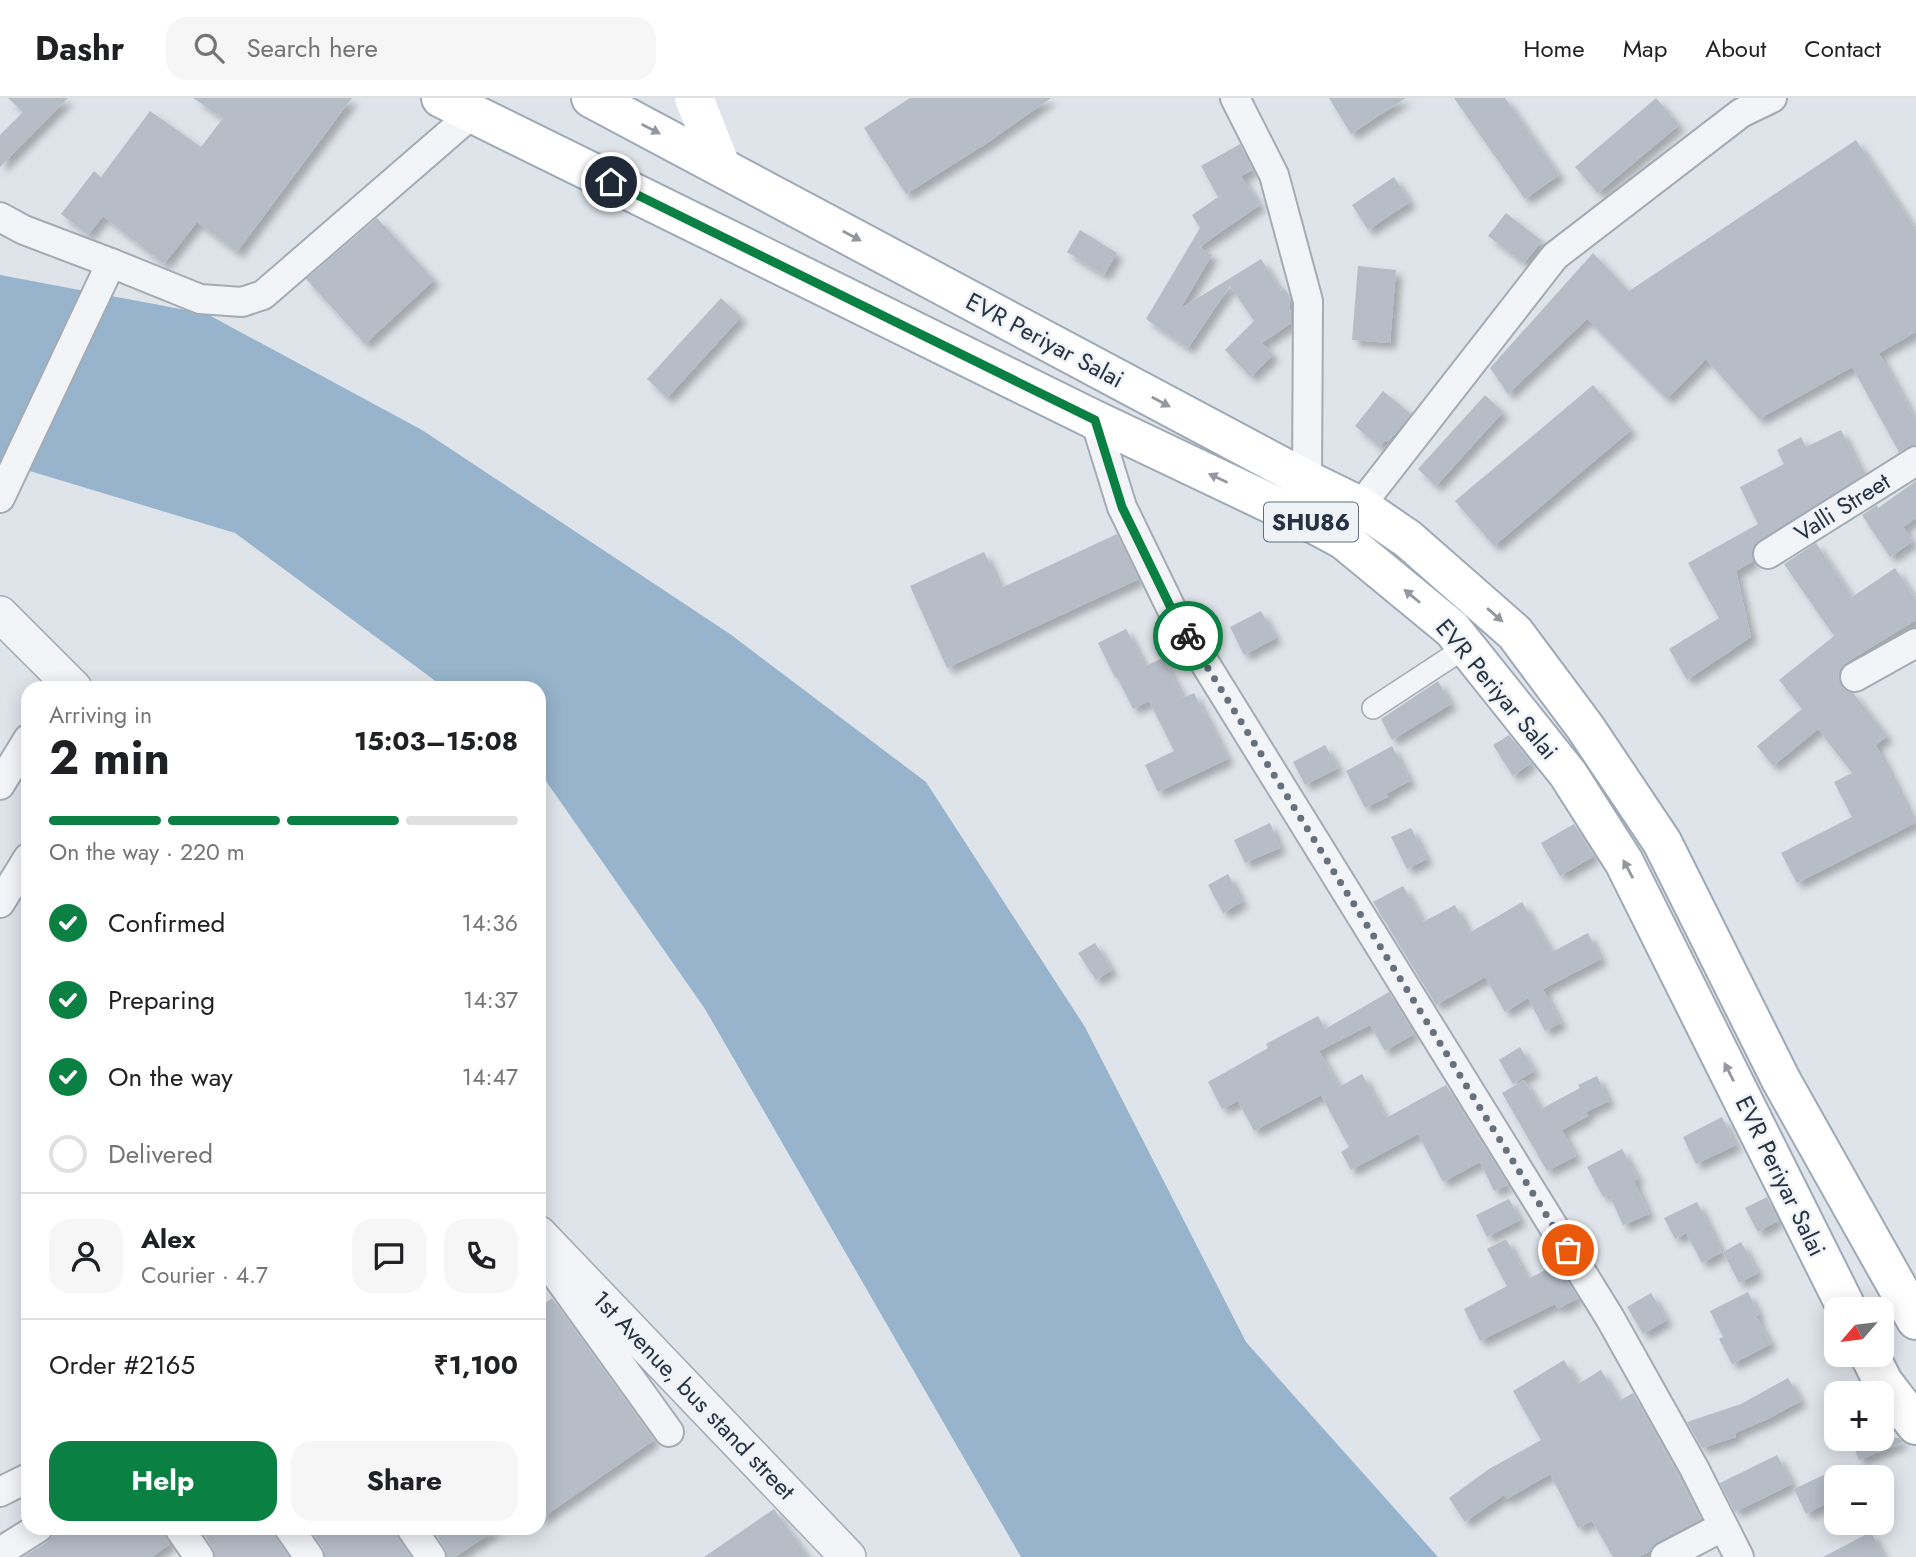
<!DOCTYPE html>
<html lang="en">
<head>
<meta charset="utf-8">
<style>
	:root { --surface:#fff; --page:#f6f6f6; --text:#202124; --muted:#757577; --line:#e0e0e0; --accent:#0b8043 }
	body { margin:0; font-family:Jost,sans-serif; background:var(--page); color:var(--text); height:100vh; display:flex; flex-direction:column; font-size:26px; white-space:nowrap }
	* { box-sizing:border-box; margin:0 }
	p { font-size:23px; color:var(--muted) }
	.icon { flex:none; width:38px; height:38px; fill:none; stroke:currentColor; stroke-width:2; stroke-linecap:round; stroke-linejoin:round }
	.map { position:relative; flex:1; overflow:hidden }
	.sheet { position:absolute; left:21px; top:583px; width:525px; height:854px; display:flex; flex-direction:column; background:var(--surface); border-radius:21px; box-shadow:0 4px 18px #0003 }
	.sheet>* { flex:none }
	.needle { width:46px; rotate:242deg }
	.controls { position:absolute; left:1824px; top:1199px; display:grid; gap:14px }
	.controls a { display:grid; place-items:center; width:70px; height:70px; border-radius:14px; background:var(--surface); box-shadow:0 4px 18px #0003; font-size:35px }
	.pin { position:absolute; display:grid; place-items:center; width:60px; height:60px; color:#fff; margin:-30px; border:4px solid #fff; border-radius:50%; box-shadow:0 2px 7px #0007 }
	.courier { position:absolute; display:grid; place-items:center; width:70px; height:70px; margin:-35px; border:5px solid #0b8043; border-radius:50%; background:#fff; color:#222; box-shadow:0 2px 9px #0007 }
	.head em { font-style:normal; font-weight:700 }
	.head div { display:flex; flex-direction:column-reverse }
	.head { display:flex; align-items:center; justify-content:space-between; height:119px; padding:0 28px }
	h1 { font-size:46px; font-weight:700; line-height:52px }
	.bar { display:grid; grid-template-columns:repeat(4,1fr); gap:10px 7px; align-content:center; height:84px; padding:0 28px }
	.bar i { height:9px; border-radius:5px; background:var(--line) }
	.bar .active { background:var(--accent) }
	.bar p { grid-column:span 4 }
	.line { display:flex; align-items:center; gap:18px; padding:0 28px; border-top:2px solid var(--line) }
	.line div { flex:1 }
	.round { display:grid; place-items:center; flex:none; width:74px; height:74px; border-radius:21px; background:var(--page) }
	ol { padding:0 28px; list-style:none }
	li { display:flex; align-items:center; gap:21px; height:77px }
	li p { margin-inline-start:auto }
	li .icon { padding:7px; border-radius:50%; background:var(--accent); color:#fff; stroke-width:4 }
	li:last-child { color:var(--muted) }
	li i { width:38px; height:38px; border:4px solid var(--line); border-radius:50% }
	.action { display:flex; gap:14px; margin-top:auto; padding:14px 28px }
	.action a { flex:1; height:80px; border-radius:21px; background:var(--accent); color:#fff; font-size:28px; font-weight:700; line-height:80px; text-align:center }
	.action a+a { background:var(--page); color:var(--text) }
	header { display:flex; align-items:center; gap:42px; box-sizing:border-box; height:98px; padding:0 35px; background:var(--surface); border-bottom:2px solid var(--line) }
	header strong { font-size:33px }
	nav { display:flex; gap:38px; margin-inline-start:auto; font-size:24px }
	.search { width:490px; height:63px; background:var(--page); display:flex; align-items:center; gap:18px; box-sizing:border-box; padding:0 24px; border-radius:21px; color:var(--muted); font-size:26px }
	.map>svg:first-child { display:block }
	.water { fill:#97b4cc }
	.building { fill:#b6bdc7; filter:url(#shadow) }
	.lines { fill:none; stroke-linecap:round; stroke-linejoin:round }
	.pedestrian-casing { stroke:#a4abb4; stroke-width:24 }
	.minor-casing { stroke:#a4abb4; stroke-width:32 }
	.tertiary-casing { stroke:#a4abb4; stroke-width:38 }
	.primary-casing { stroke:#9ea9b6; stroke-width:42 }
	.pedestrian { stroke:#f2f4f8; stroke-width:21 }
	.minor { stroke:#f2f4f8; stroke-width:28 }
	.tertiary { stroke:#f2f4f8; stroke-width:35 }
	.secondary { stroke:#fff; stroke-width:38 }
	.primary { stroke:#fff; stroke-width:38 }
	.oneway { fill:#9398a0 }
	.done { stroke:#67707d; stroke-width:7; stroke-dasharray:0 12.6 }
	.route { stroke:#0b8043; stroke-width:9 }
	.labels { text-anchor:middle; dominant-baseline:central; stroke-width:5; stroke-linejoin:round; paint-order:stroke }
	.shield { fill:#eff3f7; stroke:#636c78; stroke-width:2 }
	.shield-label { font-size:23px; font-weight:bold; fill:#273242 }
	.street-label { font-size:24px; fill:#273242; stroke:#eff3f7 }
</style>
</head>
<body>
<header>
<strong>Dashr</strong>
<div class="search"><svg class="icon" aria-label="search" viewBox="0 0 24 24"><circle cx="10" cy="10" r="6"/><path d="M15 15l6 6"/></svg>Search here</div>
<nav><a>Home</a><a>Map</a><a>About</a><a>Contact</a></nav>
</header>
<div class="map">
<svg width="1916" height="1459" viewBox="0 0 1916 1459">
	<defs>
		<filter id="shadow"><feDropShadow dx="6" dy="6" stdDeviation="3.5" flood-color="#0004"/></filter>
	</defs>
	<rect width="100%" height="100%" fill="#dfe4ea"/>
	<path class="water" d="M 0,177 L 207,216 L 422,332 L 730,536 L 926,684 L 1085,929 L 1246,1244 L 1438,1459 L 1021,1459 L 705,911 L 539,673 L 539,590 L 445,590 L 235,435 L 0,364 Z"/>
	<g class="building">
		<path d="M 8,0 L 68,0 L 0,69 L 0,37 L 23,14 Z"/>
		<path d="M 193,0 L 352,0 L 237,154 L 197,124 L 164,166 L 103,118 L 88,137 L 61,116 L 94,73 L 101,79 L 150,13 L 201,49 L 223,20 Z"/>
		<path d="M 910,0 L 1051,0 L 987,45 L 906,96 L 864,30 Z"/>
		<path d="M 1329,0 L 1406,0 L 1351,36 Z"/>
		<path d="M 1454,0 L 1505,0 L 1559,77 L 1525,101 Z"/>
		<path d="M 1656,0 L 1679,27 L 1598,95 L 1575,69 Z"/>
		<path d="M 1856,42 L 1916,132 L 1916,234 L 1879,255 L 1916,323 L 1916,346 L 1899,354 L 1852,269 L 1759,321 L 1706,261 L 1667,301 L 1587,221 L 1508,296 L 1490,270 L 1593,155 L 1629,193 Z"/>
		<path d="M 1240,46 L 1253,72 L 1241,78 L 1260,107 L 1199,149 L 1212,157 L 1180,211 L 1261,161 L 1281,193 L 1284,190 L 1289,197 L 1291,225 L 1262,245 L 1273,257 L 1251,279 L 1225,252 L 1254,223 L 1230,188 L 1188,250 L 1146,221 L 1200,130 L 1192,117 L 1218,99 L 1201,68 Z"/>
		<path d="M 1394,79 L 1410,104 L 1368,132 L 1352,107 Z"/>
		<path d="M 1506,115 L 1542,143 L 1524,165 L 1488,138 Z"/>
		<path d="M 377,120 L 434,182 L 365,246 L 306,181 Z"/>
		<path d="M 1080,132 L 1117,155 L 1104,177 L 1067,154 Z"/>
		<path d="M 1358,168 L 1396,172 L 1390,245 L 1352,242 Z"/>
		<path d="M 721,200 L 741,219 L 667,300 L 647,281 Z"/>
		<path d="M 1593,287 L 1631,332 L 1494,448 L 1455,403 Z"/>
		<path d="M 1383,293 L 1411,316 L 1388,344 L 1385,342 L 1380,349 L 1355,328 Z"/>
		<path d="M 1485,297 L 1503,314 L 1436,388 L 1418,371 Z"/>
		<path d="M 1841,332 L 1863,377 L 1759,442 L 1754,448 L 1751,456 L 1753,463 L 1736,473 L 1751,539 L 1687,582 L 1669,551 L 1719,520 L 1688,465 L 1758,426 L 1740,389 L 1784,366 L 1777,352 L 1801,339 L 1806,349 Z"/>
		<path d="M 1916,383 L 1916,420 L 1903,429 L 1913,443 L 1890,459 L 1862,417 L 1877,407 L 1878,410 Z"/>
		<path d="M 1117,436 L 1139,481 L 947,570 L 910,488 L 984,454 L 1001,490 Z"/>
		<path d="M 1816,445 L 1852,499 L 1895,470 L 1916,502 L 1916,522 L 1847,564 L 1840,571 L 1838,579 L 1841,588 L 1846,593 L 1853,595 L 1887,638 L 1876,647 L 1915,725 L 1797,785 L 1781,755 L 1852,719 L 1834,684 L 1852,675 L 1818,631 L 1773,668 L 1757,648 L 1802,611 L 1779,582 L 1834,538 L 1784,466 Z"/>
		<path d="M 1261,513 L 1276,540 L 1244,557 L 1230,529 Z"/>
		<path d="M 1126,531 L 1145,568 L 1163,560 L 1183,600 L 1194,595 L 1228,661 L 1158,694 L 1145,667 L 1174,653 L 1149,603 L 1133,611 L 1117,579 L 1115,580 L 1098,545 Z"/>
		<path d="M 1438,583 L 1451,606 L 1392,642 L 1381,621 Z"/>
		<path d="M 1509,637 L 1531,665 L 1513,678 L 1493,647 Z"/>
		<path d="M 1325,647 L 1338,670 L 1305,687 L 1293,664 Z"/>
		<path d="M 1392,648 L 1410,683 L 1386,696 L 1388,699 L 1365,710 L 1346,673 Z"/>
		<path d="M 1270,725 L 1280,750 L 1245,765 L 1234,742 Z"/>
		<path d="M 1574,726 L 1594,758 L 1560,778 L 1541,745 Z"/>
		<path d="M 1411,730 L 1427,761 L 1407,771 L 1391,739 Z"/>
		<path d="M 1228,776 L 1242,804 L 1223,815 L 1208,787 Z"/>
		<path d="M 1403,788 L 1423,824 L 1455,807 L 1469,835 L 1522,804 L 1552,854 L 1588,835 L 1601,861 L 1543,891 L 1561,925 L 1545,933 L 1528,900 L 1505,914 L 1485,879 L 1436,907 L 1373,804 Z"/>
		<path d="M 1095,845 L 1112,872 L 1096,882 L 1078,855 Z"/>
		<path d="M 1389,894 L 1414,936 L 1385,953 L 1370,927 L 1319,953 L 1339,989 L 1362,976 L 1386,1020 L 1446,987 L 1508,1087 L 1494,1093 L 1480,1064 L 1443,1084 L 1418,1036 L 1351,1072 L 1341,1054 L 1349,1049 L 1321,997 L 1254,1033 L 1238,1003 L 1222,1011 L 1208,984 L 1268,950 L 1266,946 L 1318,918 L 1325,931 Z"/>
		<path d="M 1520,949 L 1534,973 L 1513,986 L 1499,962 Z"/>
		<path d="M 1597,978 L 1609,1003 L 1586,1014 L 1588,1018 L 1562,1032 L 1576,1058 L 1547,1073 L 1502,995 L 1524,982 L 1541,1011 L 1580,990 L 1578,987 Z"/>
		<path d="M 1722,1019 L 1736,1047 L 1696,1066 L 1683,1039 Z"/>
		<path d="M 1622,1051 L 1638,1081 L 1634,1083 L 1649,1116 L 1623,1127 L 1609,1096 L 1603,1099 L 1587,1069 Z"/>
		<path d="M 1767,1099 L 1778,1123 L 1758,1134 L 1745,1110 Z"/>
		<path d="M 1509,1101 L 1520,1122 L 1487,1139 L 1476,1117 Z"/>
		<path d="M 1697,1104 L 1722,1154 L 1702,1165 L 1686,1135 L 1675,1141 L 1664,1120 Z"/>
		<path d="M 1506,1141 L 1528,1181 L 1557,1166 L 1578,1200 L 1558,1211 L 1555,1206 L 1480,1243 L 1464,1211 L 1507,1188 L 1487,1151 Z"/>
		<path d="M 1741,1144 L 1758,1175 L 1739,1185 L 1723,1154 Z"/>
		<path d="M 1748,1194 L 1759,1217 L 1756,1218 L 1771,1246 L 1732,1266 L 1719,1241 L 1723,1239 L 1710,1213 Z"/>
		<path d="M 1651,1195 L 1667,1222 L 1643,1236 L 1627,1209 Z"/>
		<path d="M 552,1200 L 654,1342 L 539,1422 L 539,1210 Z"/>
		<path d="M 1564,1262 L 1578,1286 L 1601,1272 L 1619,1303 L 1633,1295 L 1701,1421 L 1657,1444 L 1650,1453 L 1639,1459 L 1613,1459 L 1592,1423 L 1578,1430 L 1550,1376 L 1507,1401 L 1504,1397 L 1465,1424 L 1449,1400 L 1489,1371 L 1541,1342 L 1513,1293 Z"/>
		<path d="M 1788,1280 L 1801,1303 L 1768,1321 L 1735,1335 L 1736,1339 L 1702,1350 L 1687,1324 L 1741,1306 Z"/>
		<path d="M 1850,1340 L 1899,1340 L 1903,1344 L 1859,1362 Z"/>
		<path d="M 1777,1357 L 1792,1386 L 1735,1414 L 1720,1385 Z"/>
		<path d="M 1836,1371 L 1836,1401 L 1806,1416 L 1794,1391 Z"/>
		<path d="M 774,1411 L 808,1459 L 704,1459 Z"/>
		<path d="M 59,1430 L 163,1430 L 170,1446 L 152,1459 L 23,1459 L 47,1444 Z"/>
		<path d="M 199,1430 L 273,1430 L 275,1439 L 289,1459 L 215,1459 L 213,1450 Z"/>
		<path d="M 309,1430 L 395,1430 L 397,1439 L 411,1459 L 325,1459 L 323,1450 Z"/>
		<path d="M 431,1430 L 498,1430 L 455,1459 L 447,1459 L 445,1450 Z"/>
		<path d="M 1871,1434 L 1884,1459 L 1823,1459 Z"/>
	</g>
	<g class="lines">
		<g class="pedestrian-casing">
			<path id="pedestrian" d="M 1373,610 L 1466,549"/>
		</g>
		<g class="minor-casing">
			<g id="minor">
				<path d="M 1235,0 L 1274,77 L 1308,203 L 1307,382"/>
				<path d="M 0,119 L 24,132 L 111,165 L 200,201 L 242,204 L 263,197 L 472,16"/>
				<path d="M 1095,322 L 1122,409 L 1172,512 L 1610,1220 L 1694,1370 L 1739,1459"/>
				<path d="M 0,400 L 111,165"/>
				<path d="M 1353,424 L 1360,408 L 1555,158 L 1741,15 L 1772,0"/>
				<path d="M 1768,456 L 1916,363"/>
				<path d="M 1855,579 L 1916,545"/>
				<path d="M 0,687 L 28,641"/>
				<path d="M 0,805 L 28,760"/>
				<path d="M 551,1170 L 669,1334"/>
				<path d="M 0,1394 L 28,1380"/>
				<path d="M 179,1430 L 199,1459"/>
				<path d="M 289,1430 L 309,1459"/>
				<path d="M 411,1430 L 431,1459"/>
				<path d="M 0,1454 L 38,1430"/>
				<path d="M 1665,1459 L 1722,1429"/>
			</g>
		</g>
		<g class="tertiary-casing">
			<g id="tertiary">
				<path d="M 0,516 L 74,590"/>
				<path d="M 539,1136 L 848,1459"/>
			</g>
		</g>
		<g class="primary-casing">
			<g id="primary">
				<path d="M 441,0 L 1095,322 L 1318,428 L 1344,442 L 1452,531 L 1568,676 L 1624,764 L 1847,1211"/>
				<path d="M 591,0 L 1307,382 L 1360,408 L 1408,441 L 1515,535 L 1585,629 L 1662,744 L 1781,982 L 1916,1222"/>
				<path d="M 1869,1256 L 1883,1284 L 1916,1327"/>
			</g>
		</g>
		<use href="#pedestrian" class="pedestrian"/>
		<use href="#minor" class="minor"/>
		<use href="#tertiary" class="tertiary"/>
		<path class="secondary" d="M 694,0 L 721,68"/>
		<use href="#primary" class="primary"/>
	</g>
	<defs><path id="oneway-solid" d="M-6-.8H1V-3.2L6.5 0L1 3.2V.8H-6Z" transform="scale(1.75)"/></defs>
	<g class="oneway">
		<use href="#oneway-solid" transform="translate(651 31) rotate(27)"/>
		<use href="#oneway-solid" transform="translate(852 138) rotate(28)"/>
		<use href="#oneway-solid" transform="translate(1161 304) rotate(28)"/>
		<use href="#oneway-solid" transform="translate(1218 380) rotate(-155)"/>
		<use href="#oneway-solid" transform="translate(1412 498) rotate(-140)"/>
		<use href="#oneway-solid" transform="translate(1495 517) rotate(41)"/>
		<use href="#oneway-solid" transform="translate(1628 771) rotate(-118)"/>
		<use href="#oneway-solid" transform="translate(1729 974) rotate(-117)"/>
	</g>
	<g class="lines">
		<path class="done" d="M 1188,538 L 1568,1152"/>
		<path class="route" d="M 611,84 L 1095,322 L 1122,409 L 1172,512 L 1188,538"/>
	</g>
	<g class="labels">
		<rect class="shield" x="1264" y="404.5" width="94" height="39" rx="5"/>
		<g class="shield-label">
			<text x="1311" y="424">SHU86</text>
		</g>
		<g class="street-label">
			<text transform="translate(1045 242) rotate(28)">EVR Periyar Salai</text>
			<text transform="translate(1842 409) rotate(-32)">Valli Street</text>
			<text transform="translate(1497 591) rotate(50)">EVR Periyar Salai</text>
			<text transform="translate(1781 1078) rotate(64)">EVR Periyar Salai</text>
			<text transform="translate(694 1297) rotate(46)">1st Avenue, bus stand street</text>
		</g>
	</g>
</svg>
<div class="controls">
<a><svg class="needle" viewBox="-14 -14 28 28"><path d="M0-13l5 13h-10z" fill="#e53935"/><path d="M0 13l5-13h-10z" fill="#757577"/></svg></a>
<a>+</a>
<a>−</a>
</div>
<div class="pin" style="left:1568px;top:1152px;background:#ea580c"><svg class="icon" aria-label="bag" viewBox="0 0 24 24"><path d="M5 8h14l-1 12H6zM9 8a3 3 0 0 1 6 0"/></svg></div>
<div class="pin" style="left:611px;top:84px;background:#1f2937"><svg class="icon" aria-label="home" viewBox="0 0 24 24"><path d="M3 11l9-7 9 7M6 9v11h12V9"/></svg></div>
<div class="courier" style="left:1188px;top:538px"><svg class="icon" aria-label="bike" viewBox="0 0 24 24"><circle cx="6" cy="16" r="4"/><circle cx="18" cy="16" r="4"/><path d="M6 16l4-8h5l3 8M10 8l3 8H6M13 5h3"/></svg></div>
<section class="sheet">
<div class="head"><div><h1>2 min</h1><p>Arriving in</p></div><em>15:03–15:08</em></div>
<div class="bar"><i class="active"></i><i class="active"></i><i class="active"></i><i></i><p>On the way · 220 m</p></div>
<ol>
<li><svg class="icon" aria-label="check" viewBox="0 0 24 24"><path d="M5 12l5 5 9-10"/></svg>Confirmed<p>14:36</p></li>
<li><svg class="icon" aria-label="check" viewBox="0 0 24 24"><path d="M5 12l5 5 9-10"/></svg>Preparing<p>14:37</p></li>
<li><svg class="icon" aria-label="check" viewBox="0 0 24 24"><path d="M5 12l5 5 9-10"/></svg>On the way<p>14:47</p></li>
<li><i></i>Delivered</li>
</ol>
<div class="line" style="height:126px"><a class="round"><svg class="icon" aria-label="person" viewBox="0 0 24 24"><circle cx="12" cy="8" r="4"/><path d="M4 21q1-7 8-7t8 7"/></svg></a><div><b>Alex</b><p>Courier · 4.7</p></div><a class="round"><svg class="icon" aria-label="chat" viewBox="0 0 24 24"><path d="M4 5h16v11H9l-5 4z"/></svg></a><a class="round"><svg class="icon" aria-label="phone" viewBox="0 0 24 24"><path d="M5 4h4l2 5-3 2q2 4 5 5l2-3 5 2v4C11 20 4 13 5 4z"/></svg></a></div>
<div class="line" style="height:91px"><div>Order #2165</div><b>₹1,100</b></div>
<div class="action"><a>Help</a><a>Share</a></div>
</section>
</div>
</body>
</html>
